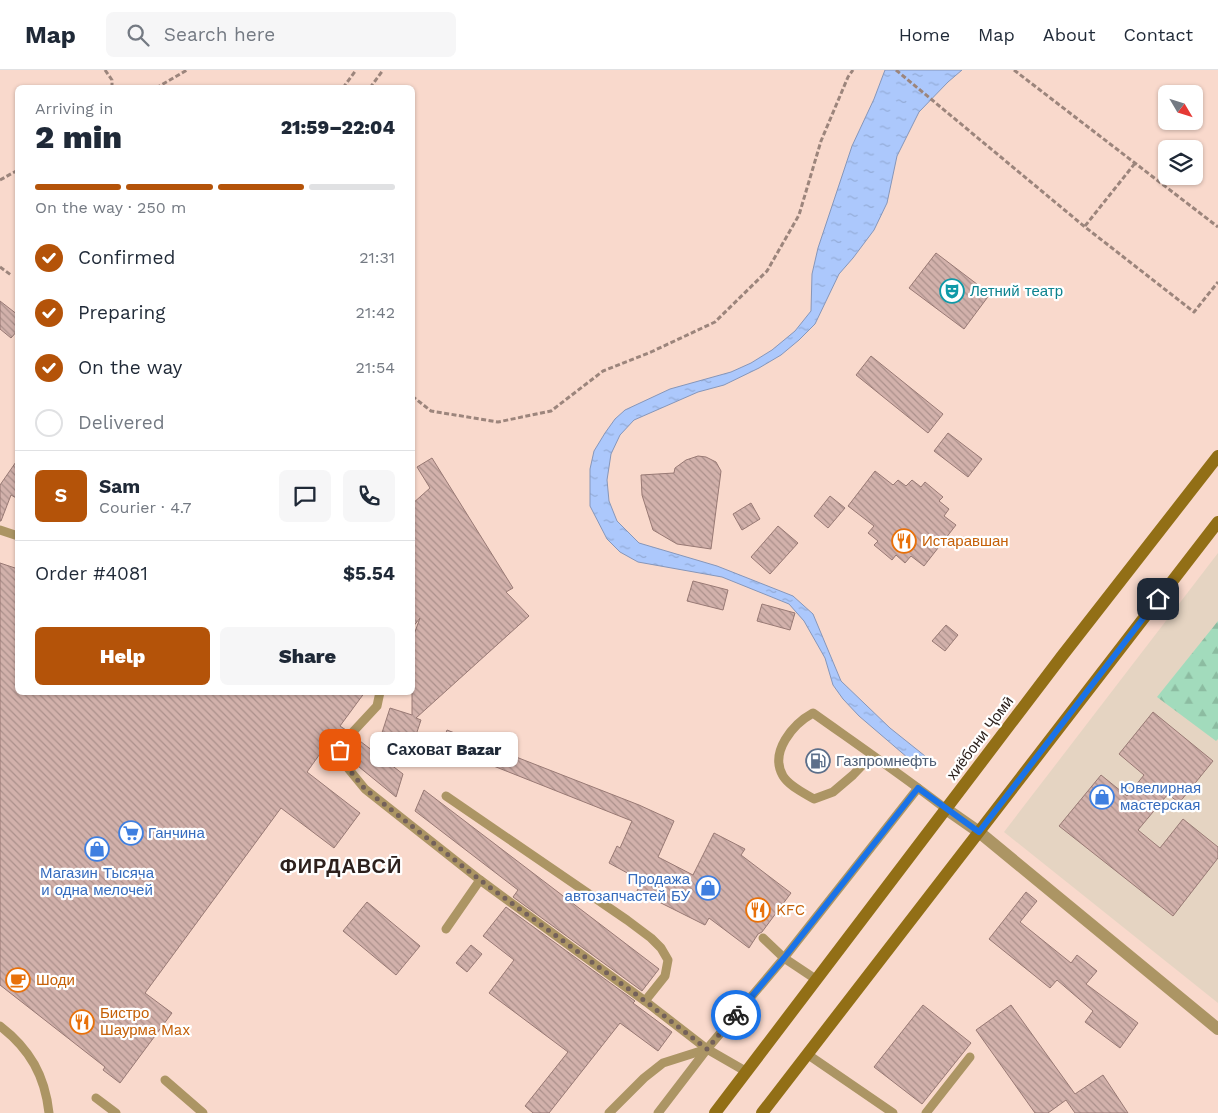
<!DOCTYPE html>
<html lang="en">
<head>
<meta charset="utf-8">
<style>
	:root { --surface:#fff; --page:#f6f6f7; --text:#1f2937; --muted:#747a83; --line:#e0e1e3; --accent:#b45309 }
	body { margin:0; font-family:"Work Sans",sans-serif; background:var(--page); color:var(--text); height:100vh; display:flex; flex-direction:column; font-size:19px; white-space:nowrap }
	* { box-sizing:border-box; margin:0 }
	p { font-size:16px; color:var(--muted) }
	.icon { flex:none; width:28px; height:28px; fill:none; stroke:currentColor; stroke-width:2; stroke-linecap:round; stroke-linejoin:round }
	.map { position:relative; flex:1; overflow:hidden }
	.details { position:absolute; left:15px; top:15px; width:400px; height:610px; display:flex; flex-direction:column; background:var(--surface); border-radius:8px; box-shadow:0 1px 4px #0004 }
	.details>* { flex:none }
	.needle { width:32px; rotate:128deg }
	.tools { position:absolute; left:1158px; top:15px; display:grid; gap:10px }
	.tools a { display:grid; place-items:center; width:45px; height:45px; border-radius:8px; background:var(--surface); box-shadow:0 1px 4px #0004; font-size:25px }
	.pin { position:absolute; display:grid; place-items:center; width:42px; height:42px; color:#fff; margin:-21px; border-radius:10px; box-shadow:0 2px 8px #0006 }
	.courier { position:absolute; display:grid; place-items:center; width:50px; height:50px; margin:-25px; border:4px solid #1a73e8; border-radius:50%; background:#fff; color:#222; box-shadow:0 1px 6px #0007 }
	.bubble { position:absolute; height:35px; border-radius:8px; background:var(--surface); box-shadow:0 1px 4px #0004; font-size:16px; font-weight:800; line-height:35px; text-align:center }
	.overview em { font-style:normal; font-weight:800 }
	.overview div { display:flex; flex-direction:column-reverse }
	.overview { display:flex; align-items:center; justify-content:space-between; height:85px; padding:0 20px }
	h1 { font-size:32px; font-weight:800; line-height:38px }
	.bar { display:grid; grid-template-columns:repeat(4,1fr); gap:8px 5px; align-content:center; height:60px; padding:0 20px }
	.bar i { height:6px; border-radius:4px; background:var(--line) }
	.bar .selected { background:var(--accent) }
	.bar p { grid-column:span 4 }
	.line { display:flex; align-items:center; gap:12px; padding:0 20px; border-top:1px solid var(--line) }
	.line div { flex:1 }
	.round { display:grid; place-items:center; flex:none; width:52px; height:52px; border-radius:8px; background:var(--page) }
	ol { padding:0 20px; list-style:none }
	li { display:flex; align-items:center; gap:15px; height:55px }
	li p { margin-inline-start:auto }
	li .icon { padding:5px; border-radius:50%; background:var(--accent); color:#fff; stroke-width:4 }
	li:last-child { color:var(--muted) }
	li i { width:28px; height:28px; border:2px solid var(--line); border-radius:50% }
	.action { display:flex; gap:10px; margin-top:auto; padding:10px 20px }
	.action a { flex:1; height:58px; border-radius:8px; background:var(--accent); color:#fff; font-size:20px; font-weight:800; line-height:58px; text-align:center }
	.action a+a { background:var(--page); color:var(--text) }
	header { display:flex; align-items:center; gap:30px; box-sizing:border-box; height:70px; padding:0 25px; background:var(--surface); border-bottom:1px solid var(--line) }
	header strong { font-size:24px }
	nav { display:flex; gap:28px; margin-inline-start:auto; font-size:18px }
	.search { width:350px; height:45px; background:var(--page); display:flex; align-items:center; gap:12px; box-sizing:border-box; padding:0 18px; border-radius:8px; color:var(--muted); font-size:19px }
	.map>svg:first-child { display:block }
	.education { fill:#e5d4c2 }
	.forest { fill:url(#forest-firs) }
	.water { fill:url(#water-ripples); stroke:#8696b9 }
	.building { fill:url(#building-back-hatch); stroke:#987974 }
	.lines { fill:none; stroke-linecap:round; stroke-linejoin:round }
	.path { stroke:#9c857c; stroke-width:3; stroke-dasharray:5 2.5; stroke-linecap:butt }
	.lane { stroke:#ac9564; stroke-width:9 }
	.street { stroke:#ac9564; stroke-width:12 }
	.secondary { stroke:#926f16; stroke-width:12 }
	.done { stroke:#74615a; stroke-width:5; stroke-dasharray:0 9 }
	.route { stroke:#1a73e8; stroke-width:6 }
	.labels { text-anchor:middle; dominant-baseline:central; stroke-width:4.5; stroke-linejoin:round; paint-order:stroke }
	.culture-label { font-size:15px; fill:#0d838f; stroke:#fff; text-anchor:start }
	.food-label { font-size:15px; fill:#c56008; stroke:#fff; text-anchor:start }
	.street-label { font-size:15px; fill:#2d211d; stroke:#fff }
	.service-label { font-size:15px; fill:#4e5e75; stroke:#fff; text-anchor:start }
	.shop-label { font-size:15px; fill:#366cbe; stroke:#fff; text-anchor:start }
	.district-label { font-size:20px; font-weight:bold; letter-spacing:1px; fill:#2d211d; stroke:#fff }
</style>
</head>
<body>
<header>
<strong>Map</strong>
<div class="search"><svg class="icon" aria-label="search" viewBox="0 0 24 24"><circle cx="10" cy="10" r="6"/><path d="M15 15l6 6"/></svg>Search here</div>
<nav><a>Home</a><a>Map</a><a>About</a><a>Contact</a></nav>
</header>
<div class="map">
<svg width="1218" height="1043" viewBox="0 0 1218 1043">
	<defs>
		<pattern id="forest-firs" width="22" height="20" patternUnits="userSpaceOnUse" patternTransform="scale(1.25)"><rect width="22" height="20" fill="#a2dbbc"/><path d="M5 1l3.5 6h-7zM16 11l3.5 6h-7z" fill="#8cbca1"/></pattern>
		<pattern id="water-ripples" width="26" height="14" patternUnits="userSpaceOnUse" patternTransform="scale(1.25)"><rect width="26" height="14" fill="#acc8fc"/><path d="M2 4q2-2 4 0t4 0M15 11q2-2 4 0t4 0" fill="none" stroke="#94acd8"/></pattern>
		<pattern id="building-back-hatch" width="6" height="6" patternUnits="userSpaceOnUse" patternTransform="scale(1.25)"><rect width="6" height="6" fill="#d2b1ab"/><path d="M-1 5l2 2M0 0l6 6M5-1l2 2" fill="none" stroke="#ab908b"/></pattern>
	</defs>
	<rect width="100%" height="100%" fill="#f9d9cc"/>
	<path class="education" d="M 1218,483 L 1218,933 L 1004,762 Z"/>
	<path class="forest" d="M 1218,551 L 1218,669 L 1216,671 L 1157,627 Z"/>
	<path class="water" d="M 885,0 L 962,0 L 948,12 L 919,42 L 897,86 L 887,133 L 874,160 L 853,188 L 839,204 L 815,254 L 799,270 L 781,285 L 759,298 L 724,315 L 698,322 L 634,350 L 620,365 L 611,384 L 607,410 L 609,431 L 617,451 L 639,473 L 717,496 L 793,526 L 813,544 L 841,611 L 890,658 L 925,686 L 915,694 L 859,646 L 843,629 L 833,615 L 825,588 L 804,551 L 789,534 L 722,507 L 638,492 L 620,482 L 607,469 L 590,436 L 590,399 L 594,381 L 605,363 L 615,349 L 625,340 L 670,319 L 731,302 L 751,293 L 772,280 L 795,261 L 811,241 L 812,204 L 818,178 L 852,76 L 874,29 Z"/>
	<g class="building">
		<path d="M 936,183 L 990,224 L 964,259 L 909,218 Z"/>
		<path d="M 0,231 L 18,245 L 18,260 L 11,268 L 0,259 Z"/>
		<path d="M 871,286 L 943,344 L 928,363 L 856,305 Z"/>
		<path d="M 948,363 L 982,389 L 968,407 L 934,381 Z"/>
		<path d="M 698,386 L 706,387 L 716,392 L 721,401 L 711,479 L 677,474 L 653,460 L 642,425 L 641,405 L 674,403 L 675,398 L 686,390 Z"/>
		<path d="M 432,388 L 513,518 L 506,522 L 529,546 L 416,648 L 421,650 L 410,683 L 379,672 L 390,638 L 412,645 L 412,570 L 420,548 L 412,558 L 412,434 L 430,418 L 417,397 Z"/>
		<path d="M 18,389 L 18,429 L 11,425 L 1,451 L 0,451 L 0,415 Z"/>
		<path d="M 875,401 L 893,415 L 898,410 L 906,416 L 912,410 L 921,417 L 925,412 L 943,427 L 939,431 L 949,439 L 944,446 L 956,455 L 924,496 L 911,486 L 905,493 L 896,485 L 892,490 L 874,475 L 878,471 L 868,463 L 874,456 L 848,436 Z"/>
		<path d="M 830,426 L 845,438 L 828,458 L 814,446 Z"/>
		<path d="M 751,433 L 760,449 L 742,460 L 733,444 Z"/>
		<path d="M 778,456 L 798,473 L 770,504 L 751,487 Z"/>
		<path d="M 0,493 L 18,499 L 18,622 L 365,622 L 340,656 L 346,660 L 334,680 L 327,674 L 307,702 L 360,743 L 334,778 L 281,738 L 145,923 L 172,943 L 120,1013 L 103,1000 L 105,997 L 0,915 Z"/>
		<path d="M 693,511 L 728,520 L 723,540 L 687,531 Z"/>
		<path d="M 762,534 L 795,543 L 790,560 L 757,551 Z"/>
		<path d="M 946,555 L 958,565 L 945,581 L 932,571 Z"/>
		<path d="M 1153,642 L 1213,691 L 1179,733 L 1168,724 L 1138,760 L 1160,778 L 1183,749 L 1218,777 L 1218,788 L 1173,846 L 1059,756 L 1101,705 L 1127,726 L 1144,705 L 1119,684 Z"/>
		<path d="M 447,660 L 639,735 L 674,751 L 658,787 L 693,805 L 714,763 L 745,779 L 741,785 L 791,823 L 762,862 L 758,864 L 749,878 L 709,848 L 705,855 L 637,821 L 642,811 L 609,793 L 617,776 L 620,778 L 632,751 L 486,693 L 485,696 L 440,679 Z"/>
		<path d="M 356,668 L 403,704 L 396,727 L 348,688 L 347,682 Z"/>
		<path d="M 424,720 L 659,899 L 642,921 L 513,827 L 518,820 L 415,741 Z"/>
		<path d="M 1026,822 L 1037,831 L 1020,852 L 1071,893 L 1077,885 L 1097,901 L 1086,914 L 1138,953 L 1120,978 L 1085,952 L 1093,941 L 1057,910 L 1050,918 L 989,869 Z"/>
		<path d="M 367,832 L 420,876 L 396,905 L 343,861 Z"/>
		<path d="M 506,837 L 635,931 L 633,933 L 672,962 L 658,981 L 620,953 L 549,1043 L 533,1043 L 525,1036 L 568,982 L 489,923 L 514,890 L 483,866 Z"/>
		<path d="M 471,875 L 482,884 L 467,902 L 456,893 Z"/>
		<path d="M 923,935 L 971,973 L 922,1034 L 874,997 Z"/>
		<path d="M 1011,935 L 1075,1024 L 1103,1005 L 1128,1043 L 1075,1043 L 1066,1030 L 1048,1043 L 1035,1043 L 976,960 Z"/>
	</g>
	<g class="lines">
		<g class="path">
			<path d="M 105,0 L 112,10 L 112,18"/>
			<path d="M 896,0 L 1085,157 L 1194,242 L 1218,212"/>
			<path d="M 1014,0 L 1218,157"/>
			<path d="M 156,18 L 187,0"/>
			<path d="M 343,18 L 356,0"/>
			<path d="M 370,18 L 383,0"/>
			<path d="M 0,110 L 18,100"/>
			<path d="M 1085,156 L 1136,92"/>
			<path d="M 0,197 L 11,205"/>
			<path d="M 412,326 L 431,341 L 498,352 L 551,341 L 603,301 L 651,282 L 715,252 L 767,201 L 799,145 L 821,71 L 848,7 L 853,0"/>
		</g>
		<g class="lane">
			<path d="M 0,460 L 18,466"/>
			<path d="M 380,622 L 377,636 L 350,665 L 340,681 L 342,691 L 365,719 L 480,810 L 645,931 L 707,979 L 747,1002"/>
			<path d="M 872,685 L 853,705 L 833,722 L 814,729 C 804,723 789,716 783,706 C 769,682 793,654 813,643 C 858,675 903,706 946,739"/>
			<path d="M 446,726 L 627,850 L 651,868 L 661,878 L 668,890 L 665,906 L 645,931"/>
			<path d="M 446,859 L 480,810"/>
			<path d="M 763,868 L 784,888 L 817,910"/>
			<path d="M 0,956 C 30,979 45,1006 49,1043"/>
			<path d="M 807,984 L 893,1043"/>
			<path d="M 165,1010 L 203,1043"/>
			<path d="M 96,1028 L 116,1043"/>
			<path d="M 609,1043 L 644,1008 L 663,993 L 707,979"/>
			<path d="M 658,1043 L 707,979 L 784,888 L 918,718"/>
			<path d="M 926,1043 L 970,987"/>
		</g>
		<path class="street" d="M 946,739 L 979,762 L 1218,959"/>
		<g class="secondary">
			<path d="M 715,1043 L 1062,586 L 1218,386"/>
			<path d="M 762,1043 L 1218,452"/>
		</g>
	</g>
	<g class="lines">
		<path class="done" d="M 340,680 L 342,691 L 365,719 L 480,810 L 645,931 L 707,979 L 736,945"/>
		<path class="route" d="M 736,945 L 784,888 L 918,718 L 979,762 L 1158,529"/>
	</g>
	<defs>
		<g id="theatre-ring" transform="scale(1.25)"><circle r="9.5" fill="#fff" stroke="#0f9aa8" stroke-width="1.5"/><path d="M-5-5.5Q0-4 5-5.5V0Q5 5 0 6Q-5 5-5 0ZM-3.3-2.5H-1v1.5H-3.3ZM1-2.5H3.3v1.5H1ZM-2.8 1Q0 5.5 2.8 1Z" fill="#0f9aa8"/></g>
		<g id="restaurant-ring" transform="scale(1.25)"><circle r="9.5" fill="#fff" stroke="#e8710a" stroke-width="1.5"/><path d="M-5-6h1v4h1v-4h1v4h1v-4h1v5L-1.5 .5V6h-2V.5L-5-1ZM5-6V6H3V1.5H1.5Q1.5-4 5-6Z" fill="#e8710a"/></g>
		<g id="fuel-ring" transform="scale(1.25)"><circle r="9.5" fill="#fff" stroke="#5c6f8a" stroke-width="1.5"/><path d="M-5.5-6h7V0h2V4h1.3V-2.5L3-4.5l.8-.8L6-3V5H2.5V1h-1V6h-7ZM-4.2-4.7v3.2H.2V-4.7Z" fill="#5c6f8a"/></g>
		<g id="shop-ring" transform="scale(1.25)"><circle r="9.5" fill="#fff" stroke="#3f7fe0" stroke-width="1.5"/><path d="M-5-2.5h2.3a2.7 3.5 0 0 1 5.4 0H5L5.5 6h-11ZM-1.5-2.5h3a1.5 2.3 0 0 0-3 0Z" fill="#3f7fe0"/></g>
		<g id="supermarket-ring" transform="scale(1.25)"><circle r="9.5" fill="#fff" stroke="#3f7fe0" stroke-width="1.5"/><path d="M-6-5.5h2.5l.6 2H6L4.5 2H-2.5L-4.4-4H-6ZM-1.5 3.2a1.3 1.3 0 1 0 .1 0ZM3 3.2a1.3 1.3 0 1 0 .1 0Z" fill="#3f7fe0"/></g>
		<g id="cafe-ring" transform="scale(1.25)"><circle r="9.5" fill="#fff" stroke="#e8710a" stroke-width="1.5"/><path d="M-5.5-4.5H6V0H3Q3 3.5 0 3.5H-2.5Q-5.5 3.5-5.5 0ZM3-3.2v2h1.7v-2ZM-6 4.5H4V6H-6Z" fill="#e8710a"/></g>
	</defs>
	<g fill-rule="evenodd">
		<use href="#theatre-ring" x="952" y="221"/>
		<use href="#restaurant-ring" x="904" y="471"/>
		<use href="#fuel-ring" x="818" y="691"/>
		<use href="#shop-ring" x="1102" y="727"/>
		<use href="#supermarket-ring" x="131" y="763"/>
		<use href="#shop-ring" x="97" y="779"/>
		<use href="#shop-ring" x="708" y="818"/>
		<use href="#restaurant-ring" x="758" y="840"/>
		<use href="#cafe-ring" x="18" y="910"/>
		<use href="#restaurant-ring" x="82" y="952"/>
	</g>
	<g class="labels">
		<g class="culture-label">
			<text x="970" y="221">Летний театр</text>
		</g>
		<g class="food-label">
			<text x="922" y="471">Истаравшан</text>
			<text x="776" y="840">KFC</text>
			<text x="36" y="910">Шоди</text>
			<text x="100" y="943">Бистро<tspan x="100" dy="17">Шаурма Мax</tspan></text>
		</g>
		<g class="street-label">
			<text transform="translate(980 668) rotate(-53)">хиёбони Ҷомӣ</text>
		</g>
		<g class="service-label">
			<text x="836" y="691">Газпромнефть</text>
		</g>
		<g class="shop-label">
			<text x="1120" y="718">Ювелирная<tspan x="1120" dy="17">мастерская</tspan></text>
			<text x="148" y="763">Ганчина</text>
			<text x="97" y="803" text-anchor="middle">Магазин Тысяча<tspan x="97" dy="17">и одна мелочей</tspan></text>
			<text x="690" y="809" text-anchor="end">Продажа<tspan x="690" dy="17">автозапчастей БУ</tspan></text>
		</g>
		<g class="district-label">
			<text x="341" y="796">ФИРДАВСӢ</text>
		</g>
	</g>
</svg>
<div class="tools">
<a><svg class="needle" viewBox="-14 -14 28 28"><path d="M0-13l5 13h-10z" fill="#e53935"/><path d="M0 13l5-13h-10z" fill="#747a83"/></svg></a>
<a><svg class="icon" aria-label="layers" viewBox="0 0 24 24"><path d="M12 4l9 5-9 5-9-5zM3 14l9 5 9-5"/></svg></a>
</div>
<div class="pin" style="left:340px;top:680px;background:#ea580c"><svg class="icon" aria-label="bag" viewBox="0 0 24 24"><path d="M5 8h14l-1 12H6zM9 8a3 3 0 0 1 6 0"/></svg></div>
<div class="pin" style="left:1158px;top:529px;background:#1f2937"><svg class="icon" aria-label="home" viewBox="0 0 24 24"><path d="M3 11l9-7 9 7M6 9v11h12V9"/></svg></div>
<div class="courier" style="left:736px;top:945px"><svg class="icon" aria-label="bike" viewBox="0 0 24 24"><circle cx="6" cy="16" r="4"/><circle cx="18" cy="16" r="4"/><path d="M6 16l4-8h5l3 8M10 8l3 8H6M13 5h3"/></svg></div>
<div class="bubble" style="left:370px;top:662px;width:148px">Саховат Bazar</div>
<section class="details">
<div class="overview"><div><h1>2 min</h1><p>Arriving in</p></div><em>21:59–22:04</em></div>
<div class="bar"><i class="selected"></i><i class="selected"></i><i class="selected"></i><i></i><p>On the way · 250 m</p></div>
<ol>
<li><svg class="icon" aria-label="check" viewBox="0 0 24 24"><path d="M5 12l5 5 9-10"/></svg>Confirmed<p>21:31</p></li>
<li><svg class="icon" aria-label="check" viewBox="0 0 24 24"><path d="M5 12l5 5 9-10"/></svg>Preparing<p>21:42</p></li>
<li><svg class="icon" aria-label="check" viewBox="0 0 24 24"><path d="M5 12l5 5 9-10"/></svg>On the way<p>21:54</p></li>
<li><i></i>Delivered</li>
</ol>
<div class="line" style="height:90px"><b class="round" style="background:var(--accent);color:#fff">S</b><div><b>Sam</b><p>Courier · 4.7</p></div><a class="round"><svg class="icon" aria-label="chat" viewBox="0 0 24 24"><path d="M4 5h16v11H9l-5 4z"/></svg></a><a class="round"><svg class="icon" aria-label="phone" viewBox="0 0 24 24"><path d="M5 4h4l2 5-3 2q2 4 5 5l2-3 5 2v4C11 20 4 13 5 4z"/></svg></a></div>
<div class="line" style="height:65px"><div>Order #4081</div><b>$5.54</b></div>
<div class="action"><a>Help</a><a>Share</a></div>
</section>
</div>
</body>
</html>
